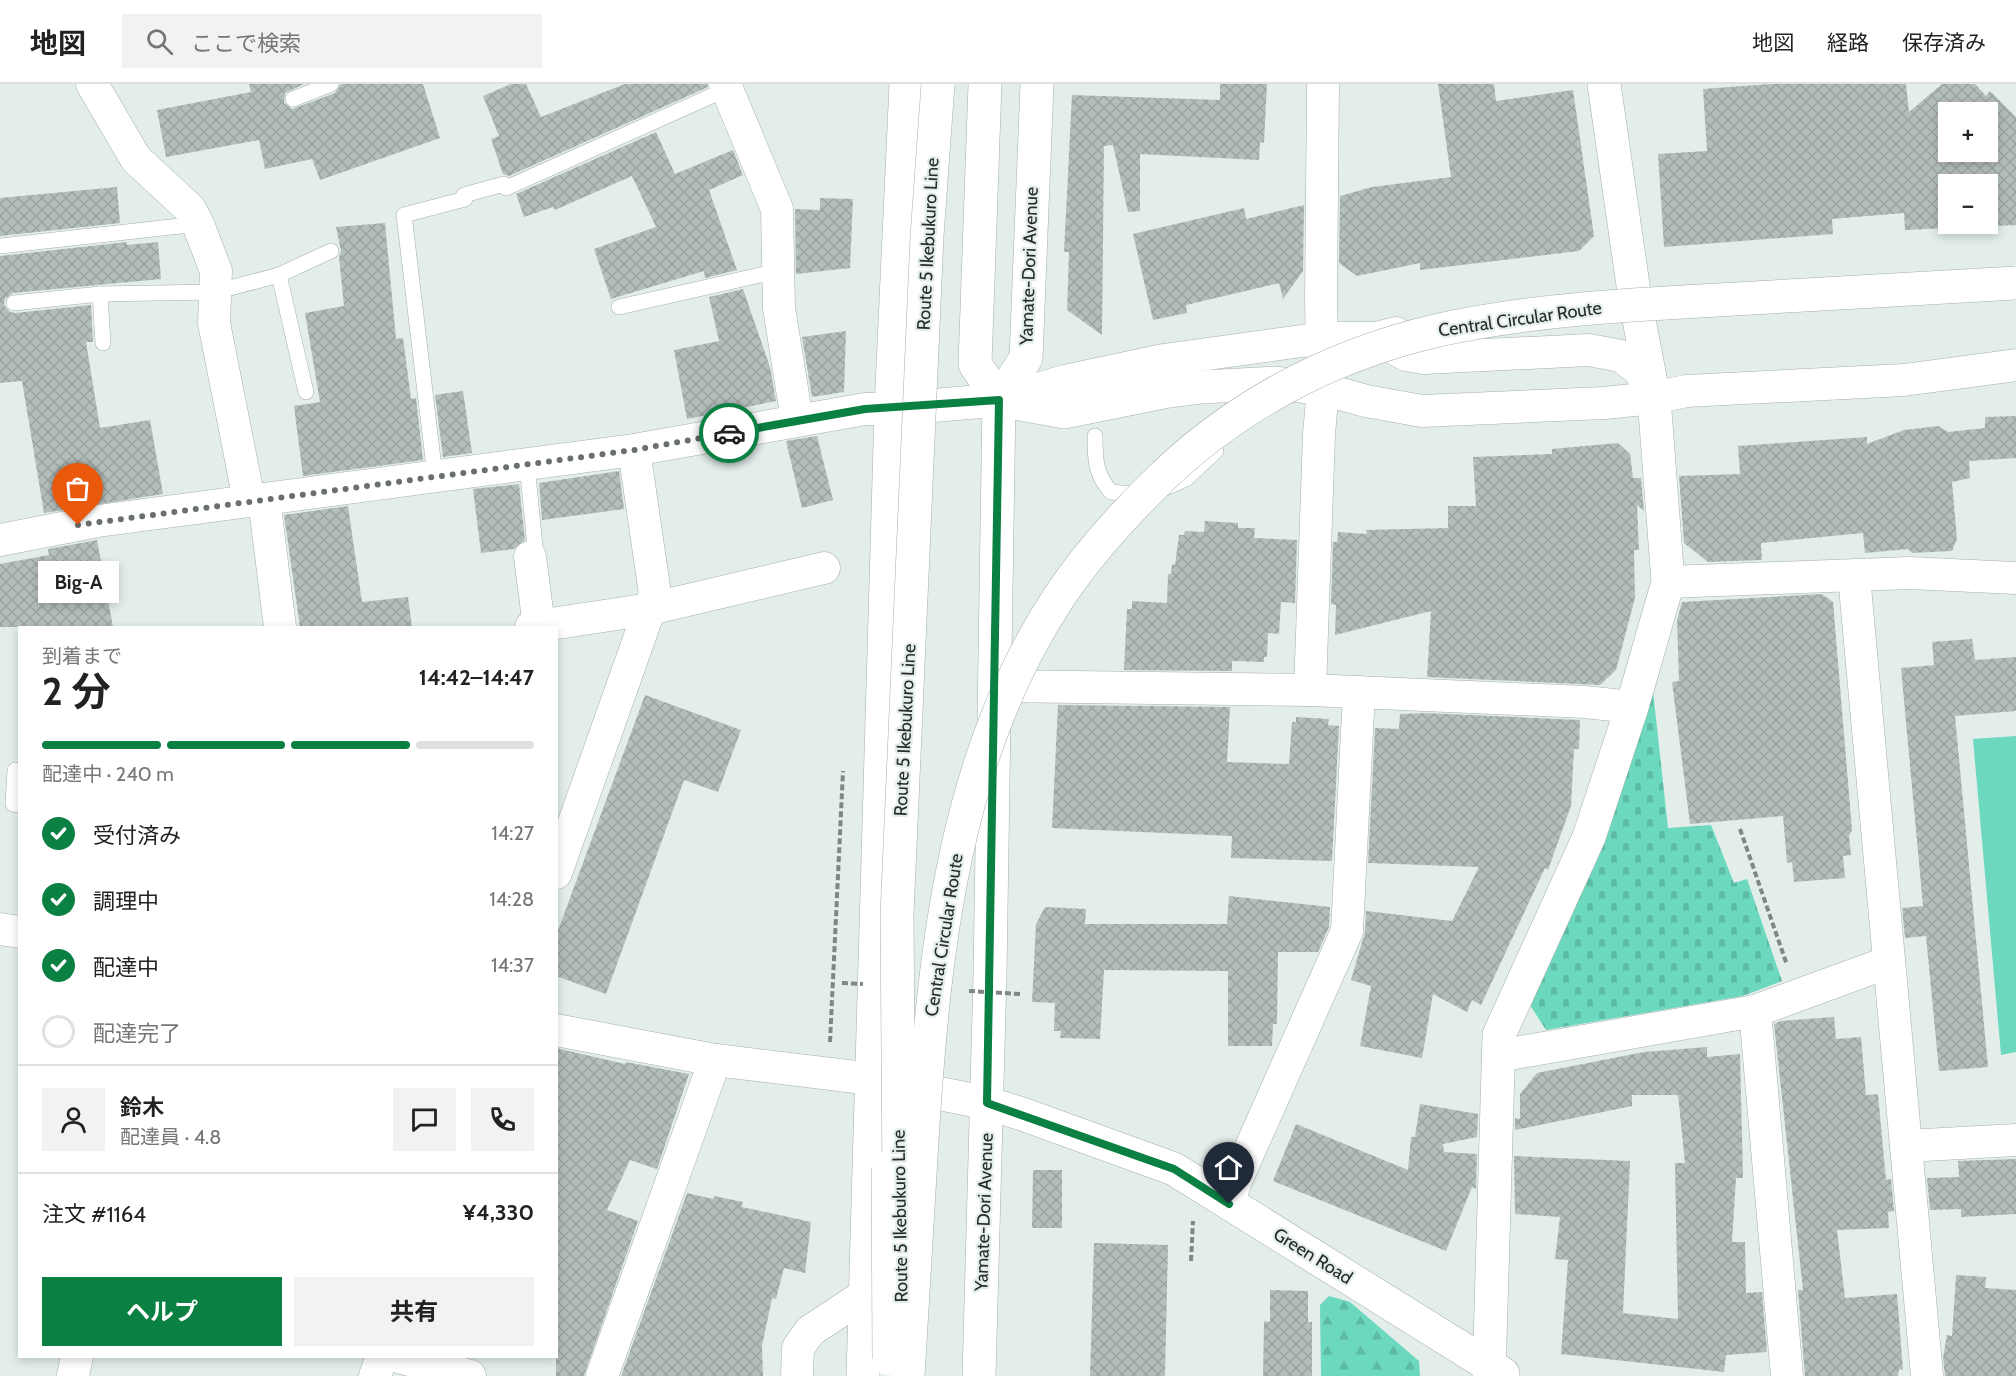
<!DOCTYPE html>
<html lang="ja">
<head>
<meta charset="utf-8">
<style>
	:root { --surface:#fff; --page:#f2f2f2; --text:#222; --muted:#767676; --line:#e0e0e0; --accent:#0b8043 }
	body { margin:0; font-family:Cabin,"Noto Sans JP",sans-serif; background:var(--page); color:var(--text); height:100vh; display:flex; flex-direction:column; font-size:22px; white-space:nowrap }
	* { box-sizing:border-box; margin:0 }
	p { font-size:20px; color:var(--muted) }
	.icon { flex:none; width:33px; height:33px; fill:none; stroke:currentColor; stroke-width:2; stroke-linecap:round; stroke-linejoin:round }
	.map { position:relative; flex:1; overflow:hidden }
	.panel { position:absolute; left:18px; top:542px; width:540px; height:732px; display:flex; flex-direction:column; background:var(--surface); border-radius:0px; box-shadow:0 3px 9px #0003 }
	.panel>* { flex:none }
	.fabs { position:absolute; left:1938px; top:18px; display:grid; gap:12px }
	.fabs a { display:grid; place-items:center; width:60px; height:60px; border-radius:0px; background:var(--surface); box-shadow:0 3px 9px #0003; font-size:30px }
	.pin { position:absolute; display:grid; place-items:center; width:51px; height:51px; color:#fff; margin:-62px -26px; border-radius:50% 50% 50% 0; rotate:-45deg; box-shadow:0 0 6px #0007 }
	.pin .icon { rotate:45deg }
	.courier { position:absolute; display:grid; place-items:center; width:60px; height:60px; margin:-30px; border:4px solid #0b8043; border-radius:50%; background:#fff; color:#222; box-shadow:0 2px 8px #0007 }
	.bubble { position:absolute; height:42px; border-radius:0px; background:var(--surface); box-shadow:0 3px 9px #0003; font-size:20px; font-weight:700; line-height:42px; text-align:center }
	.head em { font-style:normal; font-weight:700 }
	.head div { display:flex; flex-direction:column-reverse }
	.head { display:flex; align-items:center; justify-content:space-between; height:102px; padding:0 24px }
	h1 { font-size:39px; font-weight:700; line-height:45px }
	.bar { display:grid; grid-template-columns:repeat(4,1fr); gap:9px 6px; align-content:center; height:72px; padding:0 24px }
	.bar i { height:8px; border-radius:4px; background:var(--line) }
	.bar .selected { background:var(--accent) }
	.bar p { grid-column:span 4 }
	.line { display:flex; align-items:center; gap:15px; padding:0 24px; border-top:2px solid var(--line) }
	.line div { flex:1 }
	.round { display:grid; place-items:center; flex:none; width:63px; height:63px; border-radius:0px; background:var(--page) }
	ol { padding:0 24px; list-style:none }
	li { display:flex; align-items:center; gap:18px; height:66px }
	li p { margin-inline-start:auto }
	li .icon { padding:6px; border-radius:50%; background:var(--accent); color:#fff; stroke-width:4 }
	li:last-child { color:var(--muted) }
	li i { width:33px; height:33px; border:3px solid var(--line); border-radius:50% }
	.button { display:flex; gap:12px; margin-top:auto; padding:12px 24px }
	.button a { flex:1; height:69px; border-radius:0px; background:var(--accent); color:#fff; font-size:24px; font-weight:700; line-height:69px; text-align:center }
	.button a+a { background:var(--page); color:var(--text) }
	header { display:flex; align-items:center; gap:36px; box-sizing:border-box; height:84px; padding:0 30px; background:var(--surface); border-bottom:2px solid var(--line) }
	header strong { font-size:28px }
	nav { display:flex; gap:33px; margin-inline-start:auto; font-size:21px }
	.search { width:420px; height:54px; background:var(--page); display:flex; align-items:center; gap:15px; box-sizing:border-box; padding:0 21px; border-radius:0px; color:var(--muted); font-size:22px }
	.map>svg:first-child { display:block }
	.forest { fill:url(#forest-firs) }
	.cemetery { fill:url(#cemetery-stones) }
	.park { fill:#6cd8be }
	.building { fill:url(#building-cross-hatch); fill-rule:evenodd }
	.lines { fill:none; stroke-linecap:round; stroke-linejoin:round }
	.service-casing { stroke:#a5afac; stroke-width:16 }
	.minor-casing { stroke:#a5afac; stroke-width:33 }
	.tertiary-casing { stroke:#a5afac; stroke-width:34 }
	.primary-casing { stroke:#a5afac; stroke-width:34 }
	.trunk-casing { stroke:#a5afac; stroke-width:34 }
	.path { stroke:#7f8785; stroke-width:4; stroke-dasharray:6 3; stroke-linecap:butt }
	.service { stroke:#fff; stroke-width:15 }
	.minor { stroke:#fff; stroke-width:32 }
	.tertiary { stroke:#fff; stroke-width:33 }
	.primary { stroke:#fff; stroke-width:33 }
	.trunk { stroke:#fff; stroke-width:33 }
	.motorway-bridge-casing { stroke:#a5afac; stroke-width:34; stroke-linecap:butt }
	.path-bridge { stroke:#7f8785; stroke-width:4; stroke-dasharray:6 3; stroke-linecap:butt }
	.motorway-bridge { stroke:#fff; stroke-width:33 }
	.done { stroke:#686f6d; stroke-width:6; stroke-dasharray:0 10.8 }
	.route { stroke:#0b8043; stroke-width:8 }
	.labels { text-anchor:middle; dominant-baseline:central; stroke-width:4.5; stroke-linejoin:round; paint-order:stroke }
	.street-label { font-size:18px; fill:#262a29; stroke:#e3eeeb }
</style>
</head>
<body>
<header>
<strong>地図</strong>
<div class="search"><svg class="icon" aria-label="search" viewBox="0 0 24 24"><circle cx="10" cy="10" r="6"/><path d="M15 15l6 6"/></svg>ここで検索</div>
<nav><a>地図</a><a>経路</a><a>保存済み</a></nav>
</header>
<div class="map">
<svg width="2016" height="1292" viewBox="0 0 2016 1292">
	<defs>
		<pattern id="forest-firs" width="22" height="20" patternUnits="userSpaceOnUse" patternTransform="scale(1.5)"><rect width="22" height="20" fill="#6cd8be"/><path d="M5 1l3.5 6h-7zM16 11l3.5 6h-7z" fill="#5dbaa3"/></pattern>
		<pattern id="cemetery-stones" width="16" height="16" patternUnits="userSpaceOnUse" patternTransform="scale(1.5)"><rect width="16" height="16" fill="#6cd8be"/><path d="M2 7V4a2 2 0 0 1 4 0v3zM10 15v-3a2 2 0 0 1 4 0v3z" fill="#5dbaa3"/></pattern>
		<pattern id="building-cross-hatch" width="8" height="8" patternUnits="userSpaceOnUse" patternTransform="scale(1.5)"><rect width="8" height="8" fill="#b4bebb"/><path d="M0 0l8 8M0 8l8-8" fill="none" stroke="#9ba3a1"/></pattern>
	</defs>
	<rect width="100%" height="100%" fill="#e3eeeb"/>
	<path class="forest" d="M 1329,1212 L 1350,1218 L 1419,1277 L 1420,1292 L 1321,1292 L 1320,1221 Z"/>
	<path class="cemetery" d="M 1653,607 L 1668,744 L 1711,741 L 1734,799 L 1747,795 L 1782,897 L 1743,912 L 1546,946 L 1530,921 L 1598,773 Z"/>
	<path class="park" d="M 2016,652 L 2016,968 L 2001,971 L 1973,655 Z"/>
	<g class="building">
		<path d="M 249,0 L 304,0 L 285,9 L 284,19 L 292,25 L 335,9 L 341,0 L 423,0 L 440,54 L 320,96 L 312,75 L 265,85 L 259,56 L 166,73 L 157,26 L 251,8 Z"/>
		<path d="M 511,0 L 526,0 L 541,33 L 625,0 L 707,0 L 708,3 L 509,92 L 503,90 L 491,55 L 499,52 L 483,12 Z"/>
		<path d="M 1220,0 L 1267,0 L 1264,59 L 1260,58 L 1259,76 L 1140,70 L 1140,127 L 1128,128 L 1113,61 L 1104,62 L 1102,251 L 1067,226 L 1069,168 L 1064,168 L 1072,11 L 1220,16 Z"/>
		<path d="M 1438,0 L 1494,0 L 1496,17 L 1573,6 L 1594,152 L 1579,167 L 1420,186 L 1420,179 L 1357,192 L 1339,179 L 1340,112 L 1372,103 L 1451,93 Z"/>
		<path d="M 1770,0 L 1906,0 L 1909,28 L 1942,0 L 1975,0 L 1986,12 L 1990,7 L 2016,33 L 2016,141 L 1905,146 L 1904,129 L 1832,135 L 1833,150 L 1664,163 L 1658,70 L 1707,67 L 1703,5 ZM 1948,28 L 1988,28 L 1988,68 L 1948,68 ZM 1948,100 L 1988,100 L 1988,140 L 1948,140 Z"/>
		<path d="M 656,48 L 675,90 L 733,66 L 743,91 L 709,106 L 737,186 L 705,194 L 704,187 L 611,215 L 594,165 L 656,143 L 632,92 L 555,126 L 553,123 L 524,133 L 516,110 Z"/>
		<path d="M 117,103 L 120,139 L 0,152 L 0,114 Z"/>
		<path d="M 820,114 L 853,115 L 850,184 L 796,190 L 795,125 L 820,126 Z"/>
		<path d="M 1304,121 L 1303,187 L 1283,215 L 1279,199 L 1186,221 L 1187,229 L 1153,236 L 1133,150 L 1244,124 L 1246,135 Z"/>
		<path d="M 385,139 L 396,255 L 403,254 L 411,315 L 416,314 L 423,376 L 303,392 L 294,322 L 320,318 L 305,229 L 344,222 L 339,173 L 341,167 L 336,143 Z"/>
		<path d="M 127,158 L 127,161 L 158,158 L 161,195 L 13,209 L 5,215 L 4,221 L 10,228 L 15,229 L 91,221 L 93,258 L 86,258 L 100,344 L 150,336 L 163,410 L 44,429 L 22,297 L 0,299 L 0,172 Z"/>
		<path d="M 743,205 L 770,283 L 776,317 L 687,335 L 674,266 L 719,257 L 709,213 Z"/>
		<path d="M 846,247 L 844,308 L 812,313 L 802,253 Z"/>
		<path d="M 463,307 L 472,369 L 443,373 L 435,311 Z"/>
		<path d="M 2016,332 L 2016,374 L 1969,377 L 1970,394 L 1952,398 L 1957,455 L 1952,467 L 1912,469 L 1908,465 L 1865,469 L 1863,449 L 1761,459 L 1762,476 L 1708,478 L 1684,459 L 1679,392 L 1740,390 L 1738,362 L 1867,353 L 1867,360 L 1904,346 L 1938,342 L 1948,348 L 1985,344 L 1985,333 Z"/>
		<path d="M 817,352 L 833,416 L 802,424 L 786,357 Z"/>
		<path d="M 1618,359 L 1630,370 L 1633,394 L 1641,394 L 1644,427 L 1637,421 L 1639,466 L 1634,466 L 1635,514 L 1616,586 L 1600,601 L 1427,593 L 1431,527 L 1335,551 L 1336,521 L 1331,520 L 1333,458 L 1337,458 L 1338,448 L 1367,450 L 1366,446 L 1448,444 L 1448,422 L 1476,422 L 1473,373 L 1552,370 L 1552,365 Z"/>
		<path d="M 619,387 L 624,425 L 542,436 L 539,399 Z"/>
		<path d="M 519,400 L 525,456 L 514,465 L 481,469 L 473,405 Z"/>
		<path d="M 348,422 L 362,518 L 408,513 L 412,543 L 300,543 L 284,431 Z"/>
		<path d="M 1205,437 L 1238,439 L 1238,444 L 1255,444 L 1254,454 L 1297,456 L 1295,519 L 1281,518 L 1279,550 L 1268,549 L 1267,573 L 1264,573 L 1264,578 L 1232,577 L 1232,587 L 1124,586 L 1127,525 L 1132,525 L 1132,517 L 1167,519 L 1168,490 L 1171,490 L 1172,480 L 1175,481 L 1179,451 L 1184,451 L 1185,447 L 1204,448 Z"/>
		<path d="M 97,456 L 113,543 L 0,543 L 0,480 L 49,471 L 48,465 Z"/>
		<path d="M 1822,510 L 1833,518 L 1852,746 L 1849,752 L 1851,771 L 1843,772 L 1845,794 L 1794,798 L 1792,778 L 1787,779 L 1783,732 L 1690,740 L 1672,598 L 1679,597 L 1677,536 L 1682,518 Z"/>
		<path d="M 1972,555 L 1975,576 L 2016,573 L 2016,627 L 1955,632 L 1988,983 L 1939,987 L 1926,852 L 1905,854 L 1902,824 L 1923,822 L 1901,584 L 1934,581 L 1932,558 Z"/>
		<path d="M 645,611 L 741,646 L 718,708 L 684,696 L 606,910 L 556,892 L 556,852 Z"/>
		<path d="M 1058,621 L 1230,623 L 1227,678 L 1289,680 L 1292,638 L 1296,638 L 1296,633 L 1329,635 L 1328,641 L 1339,642 L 1332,777 L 1231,774 L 1232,752 L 1052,744 Z"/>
		<path d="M 1425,629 L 1580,636 L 1579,665 L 1574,665 L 1571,722 L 1548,786 L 1545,784 L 1481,921 L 1472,916 L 1467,928 L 1433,910 L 1422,974 L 1360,962 L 1371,902 L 1351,896 L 1365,848 L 1366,827 L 1452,837 L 1479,783 L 1368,779 L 1375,644 L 1399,645 L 1400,630 Z"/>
		<path d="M 1229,812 L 1330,823 L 1329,843 L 1318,868 L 1278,868 L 1277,940 L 1273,940 L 1272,962 L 1228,962 L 1228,887 L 1104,886 L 1100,955 L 1060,954 L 1061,947 L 1054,947 L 1055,919 L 1032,918 L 1036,840 L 1045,823 L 1086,825 L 1085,840 L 1227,840 Z"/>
		<path d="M 1834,933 L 1836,955 L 1861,953 L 1866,1011 L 1878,1010 L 1886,1096 L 1891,1095 L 1894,1127 L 1888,1128 L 1889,1144 L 1837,1146 L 1845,1214 L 1897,1210 L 1903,1286 L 1899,1285 L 1898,1292 L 1805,1292 L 1798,1206 L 1803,1206 L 1774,940 L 1780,937 Z"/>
		<path d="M 1707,963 L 1707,973 L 1740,970 L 1743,1094 L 1736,1094 L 1732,1158 L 1745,1158 L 1746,1209 L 1762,1208 L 1767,1268 L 1726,1271 L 1724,1288 L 1561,1270 L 1568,1176 L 1555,1175 L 1560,1133 L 1515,1130 L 1514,1072 L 1630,1077 L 1623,1229 L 1678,1235 L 1675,1079 L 1685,1079 L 1678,1011 L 1632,1011 L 1632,1022 L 1515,1046 L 1515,1034 L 1520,1035 L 1520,1010 L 1537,989 L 1644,968 Z"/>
		<path d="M 556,964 L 625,980 L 626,978 L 689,990 L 657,1085 L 630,1076 L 607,1126 L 638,1137 L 584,1292 L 556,1292 Z"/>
		<path d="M 1420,1020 L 1478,1030 L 1477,1053 L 1443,1060 L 1444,1068 L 1477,1070 L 1476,1105 L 1472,1103 L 1446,1167 L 1273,1097 L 1296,1040 L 1408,1086 L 1411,1053 L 1415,1053 Z"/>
		<path d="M 2016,1075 L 2016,1130 L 1961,1133 L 1961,1125 L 1930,1126 L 1927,1094 L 1959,1093 L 1958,1077 Z"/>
		<path d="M 1033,1086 L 1062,1086 L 1062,1144 L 1032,1144 Z"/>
		<path d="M 687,1109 L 713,1115 L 714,1112 L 743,1118 L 742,1123 L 811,1138 L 805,1189 L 784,1184 L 776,1215 L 772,1214 L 762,1262 L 763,1292 L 621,1292 Z"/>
		<path d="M 1094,1159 L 1168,1161 L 1165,1292 L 1090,1292 Z"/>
		<path d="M 1956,1191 L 1986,1193 L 1985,1204 L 2016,1206 L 2016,1292 L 1945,1292 L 1943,1274 L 1947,1251 L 1952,1252 Z"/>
		<path d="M 1270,1206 L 1308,1207 L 1308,1238 L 1312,1238 L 1312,1292 L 1263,1292 L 1264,1237 L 1270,1238 Z"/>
	</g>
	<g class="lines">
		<g class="service-casing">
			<g id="service">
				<path d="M 293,15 L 331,0"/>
				<path d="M 0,162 L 198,140"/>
				<path d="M 279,191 L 306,308"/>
				<path d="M 100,210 L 215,208 L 279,191 L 331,167"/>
				<path d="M 14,219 L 100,210 L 103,259"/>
				<path d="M 619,223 L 778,187"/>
				<path d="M 1095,352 C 1095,375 1095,390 1111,408 L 1140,411"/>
				<path d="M 527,380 L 535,463 L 530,473"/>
				<path d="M 435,392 L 404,131 L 465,115 L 464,111 L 504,100 L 506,104 L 727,5"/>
				<path d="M 1166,404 L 1186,395 L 1216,367"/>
				<path d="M 15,686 L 13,720 L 20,721"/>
			</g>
		</g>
		<g class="minor-casing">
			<g id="minor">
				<path d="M 92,0 L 136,75 L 190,125 L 198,140 L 216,187 L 214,239 L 249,416"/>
				<path d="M 725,0 L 777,125 L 779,224 L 797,336"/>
				<path d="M 1376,254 L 1406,271 L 1424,274 L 1589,266 L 1621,272 L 1639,286 L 1654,314"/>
				<path d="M 1323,305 L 1366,317 L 1422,327 L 1604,319 L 1654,314 L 1686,307 L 1904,296 L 2016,281"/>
				<path d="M 999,316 L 1065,297 L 1164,276 L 1323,254 L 1376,254 L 1396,249"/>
				<path d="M 264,415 L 280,543"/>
				<path d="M 0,456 L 98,437 L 634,366 L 865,325 L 891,325"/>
				<path d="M 530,473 L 539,542"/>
				<path d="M 1854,492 L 1927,1292"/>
				<path d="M 1668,498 L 1909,489 L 2016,494"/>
				<path d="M 531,543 L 650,525 L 824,484"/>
				<path d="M 995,602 L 1310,606 L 1585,618 L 1632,623"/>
				<path d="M 1310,606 L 1319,350 L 1323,305 L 1321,217 L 1323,0"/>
				<path d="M 556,789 L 655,510 L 634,366"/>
				<path d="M 0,845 L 20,848"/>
				<path d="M 1755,927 L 1787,1292"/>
				<path d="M 556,946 L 715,976 L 872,995"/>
				<path d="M 1498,972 L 1755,927 L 1889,878"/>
				<path d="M 1906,1062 L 2016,1056"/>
				<path d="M 1229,1120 L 1235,1099 L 1347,847 L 1359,608"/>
				<path d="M 395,1272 L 470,1292"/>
				<path d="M 73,1292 L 77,1272"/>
				<path d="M 375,1292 L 382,1272"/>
				<path d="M 602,1292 L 715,976"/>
				<path d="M 797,1292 L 798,1264 L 810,1247 L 866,1210"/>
			</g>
		</g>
		<g class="tertiary-casing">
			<g id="tertiary">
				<path d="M 891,325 L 999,316 L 1064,328 L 1163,308 L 1202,303 L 1276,299 L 1323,305"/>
				<path d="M 897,1001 L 987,1019 L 1025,1031 L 1174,1085 L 1503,1290"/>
				<path d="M 1489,1292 L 1499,951 L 1589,753 L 1632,623 L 1668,498 L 1654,314 L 1635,215 L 1604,0"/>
			</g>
		</g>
		<g class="primary-casing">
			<g id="primary">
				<path d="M 863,1292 L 891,325 L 906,0"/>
				<path d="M 979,1292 L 990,891 L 999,316 L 1026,274 L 1037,0"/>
			</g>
		</g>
		<g class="trunk-casing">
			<path id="trunk" d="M 985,0 L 975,280 L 999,316"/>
		</g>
		<g class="path">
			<path d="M 1740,745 L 1787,881"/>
			<path d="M 830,958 L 843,687"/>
			<path d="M 1191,1177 L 1193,1137"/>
		</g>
		<use href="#service" class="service"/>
		<use href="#minor" class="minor"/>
		<use href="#tertiary" class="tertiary"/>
		<use href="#primary" class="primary"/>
		<use href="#trunk" class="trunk"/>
		<g class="motorway-bridge-casing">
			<g id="motorway-bridge">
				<path d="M 888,1084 L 889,1275"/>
				<path d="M 899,1107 L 897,830 L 927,152 L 938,0"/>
				<path d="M 908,1292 C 913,1208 918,1124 923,1040 C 935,859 956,669 1059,513 C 1085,474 1116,439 1149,406 C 1228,325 1329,271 1439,246 C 1531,226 1624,221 1718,216 C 1817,210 1917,205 2016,199"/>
			</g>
		</g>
		<g class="path-bridge">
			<path d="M 842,899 L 863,900"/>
			<path d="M 969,907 L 1020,910"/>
		</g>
		<use href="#motorway-bridge" class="motorway-bridge"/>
	</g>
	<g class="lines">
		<path class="done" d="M 78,441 L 634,366 L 729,349"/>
		<path class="route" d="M 729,349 L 865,325 L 999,316 L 987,1019 L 1174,1085 L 1229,1120"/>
	</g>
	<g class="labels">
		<g class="street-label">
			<text transform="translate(928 160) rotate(-87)">Route 5 Ikebukuro Line</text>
			<text transform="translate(1029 182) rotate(-88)">Yamate-Dori Avenue</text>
			<text transform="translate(1520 235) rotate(-8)">Central Circular Route</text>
			<text transform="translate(905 646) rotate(-87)">Route 5 Ikebukuro Line</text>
			<text transform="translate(944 851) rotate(-81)">Central Circular Route</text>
			<text transform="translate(984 1128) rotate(-88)">Yamate-Dori Avenue</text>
			<text transform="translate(900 1132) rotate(-91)">Route 5 Ikebukuro Line</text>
			<text transform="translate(1313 1172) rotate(32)">Green Road</text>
		</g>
	</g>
</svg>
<div class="fabs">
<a>+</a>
<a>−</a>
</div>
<div class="pin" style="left:78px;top:441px;background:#ea580c"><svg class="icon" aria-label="bag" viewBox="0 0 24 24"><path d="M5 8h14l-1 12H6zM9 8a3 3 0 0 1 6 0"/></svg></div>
<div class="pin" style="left:1229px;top:1120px;background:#1f2937"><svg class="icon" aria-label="home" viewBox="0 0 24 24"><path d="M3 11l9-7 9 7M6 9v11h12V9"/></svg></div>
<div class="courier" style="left:729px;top:349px"><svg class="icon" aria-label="car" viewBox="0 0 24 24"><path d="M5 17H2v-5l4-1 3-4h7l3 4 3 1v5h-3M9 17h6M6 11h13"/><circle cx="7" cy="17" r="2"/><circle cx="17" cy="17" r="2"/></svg></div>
<div class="bubble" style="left:38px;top:477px;width:81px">Big-A</div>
<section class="panel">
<div class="head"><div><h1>2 分</h1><p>到着まで</p></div><em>14:42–14:47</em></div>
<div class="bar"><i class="selected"></i><i class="selected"></i><i class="selected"></i><i></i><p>配達中 · 240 m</p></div>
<ol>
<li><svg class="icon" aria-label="check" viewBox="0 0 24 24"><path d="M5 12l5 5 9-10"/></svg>受付済み<p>14:27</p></li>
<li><svg class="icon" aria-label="check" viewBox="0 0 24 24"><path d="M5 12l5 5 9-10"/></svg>調理中<p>14:28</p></li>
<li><svg class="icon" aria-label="check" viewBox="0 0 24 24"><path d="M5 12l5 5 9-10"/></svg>配達中<p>14:37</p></li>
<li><i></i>配達完了</li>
</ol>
<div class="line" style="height:108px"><a class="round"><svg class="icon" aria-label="person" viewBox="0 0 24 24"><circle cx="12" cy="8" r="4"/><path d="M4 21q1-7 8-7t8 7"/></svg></a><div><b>鈴木</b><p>配達員 · 4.8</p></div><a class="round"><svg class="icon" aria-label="chat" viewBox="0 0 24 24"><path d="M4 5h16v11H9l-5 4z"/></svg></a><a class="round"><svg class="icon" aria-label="phone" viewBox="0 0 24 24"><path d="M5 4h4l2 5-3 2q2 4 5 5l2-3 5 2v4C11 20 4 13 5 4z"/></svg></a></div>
<div class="line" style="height:78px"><div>注文 #1164</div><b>¥4,330</b></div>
<div class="button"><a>ヘルプ</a><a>共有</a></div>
</section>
</div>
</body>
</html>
